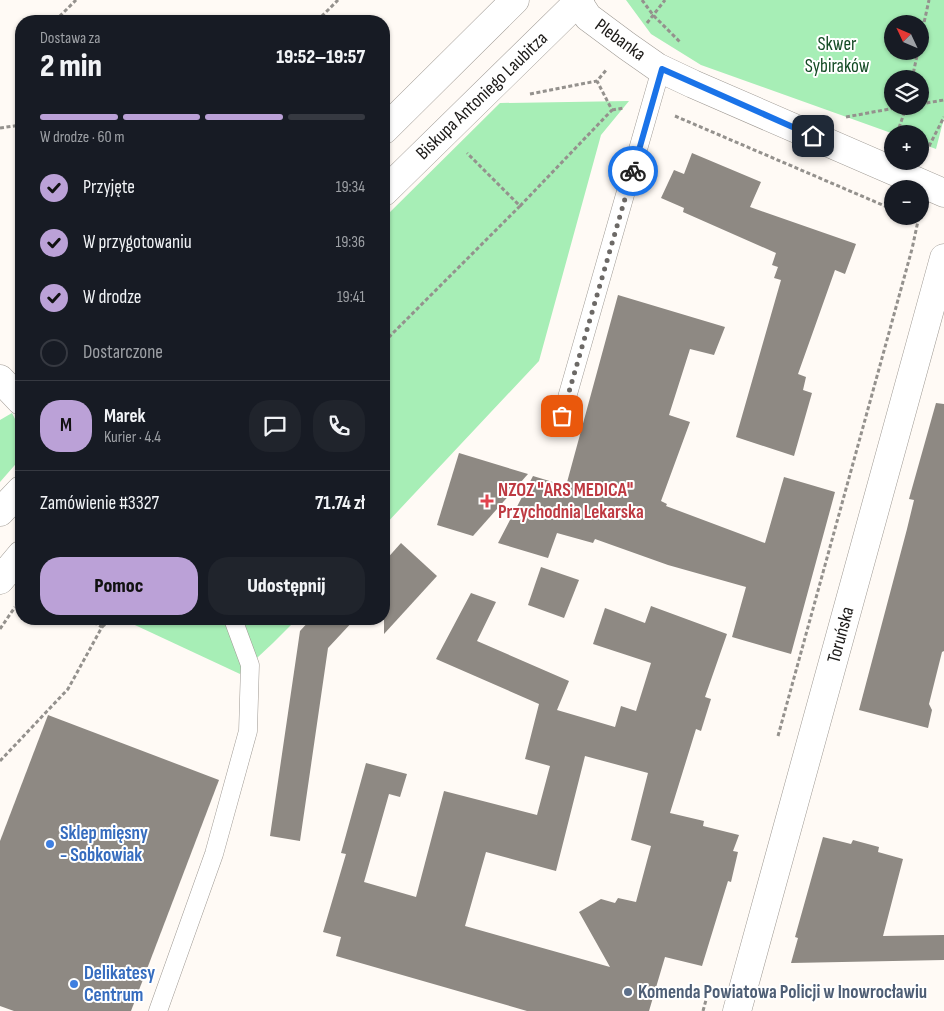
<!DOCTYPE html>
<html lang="pl">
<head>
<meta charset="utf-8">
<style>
	:root { --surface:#171b24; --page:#20242c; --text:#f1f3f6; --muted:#9ea1a6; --line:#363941; --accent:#bba1d7 }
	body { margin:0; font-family:"Sofia Sans Condensed",sans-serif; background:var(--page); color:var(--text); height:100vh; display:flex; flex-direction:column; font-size:19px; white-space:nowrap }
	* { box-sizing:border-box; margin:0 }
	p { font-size:16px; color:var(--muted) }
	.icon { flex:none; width:28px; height:28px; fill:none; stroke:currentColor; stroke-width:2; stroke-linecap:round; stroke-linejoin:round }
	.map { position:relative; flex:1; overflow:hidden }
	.panel { position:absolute; left:15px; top:15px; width:375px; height:610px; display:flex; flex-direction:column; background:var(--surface); border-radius:20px; box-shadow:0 1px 4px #0004 }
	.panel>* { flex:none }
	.needle { width:32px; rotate:314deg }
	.buttons { position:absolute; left:884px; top:15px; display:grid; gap:10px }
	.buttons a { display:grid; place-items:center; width:45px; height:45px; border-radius:50%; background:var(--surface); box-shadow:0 1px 4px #0004; font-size:25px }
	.pin { position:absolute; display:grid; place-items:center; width:42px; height:42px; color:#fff; margin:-21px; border-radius:10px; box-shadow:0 2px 8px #0006 }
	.courier { position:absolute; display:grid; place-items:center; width:50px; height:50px; margin:-25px; border:4px solid #1a73e8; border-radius:50%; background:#fff; color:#222; box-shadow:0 1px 6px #0007 }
	.overview em { font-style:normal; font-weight:800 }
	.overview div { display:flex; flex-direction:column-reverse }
	.overview { display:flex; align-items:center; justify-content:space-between; height:85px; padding:0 25px }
	h1 { font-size:32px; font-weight:800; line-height:38px }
	.bar { display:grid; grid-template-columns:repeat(4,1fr); gap:8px 5px; align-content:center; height:60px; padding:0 25px }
	.bar i { height:6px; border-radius:4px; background:var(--line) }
	.bar .on { background:var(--accent) }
	.bar p { grid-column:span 4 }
	.line { display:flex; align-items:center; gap:12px; padding:0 25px; border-top:1px solid var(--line) }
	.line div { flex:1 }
	.round { display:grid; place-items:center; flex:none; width:52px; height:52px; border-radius:20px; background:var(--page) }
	ol { padding:0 25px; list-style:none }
	li { display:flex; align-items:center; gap:15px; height:55px }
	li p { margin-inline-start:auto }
	li .icon { padding:5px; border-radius:50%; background:var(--accent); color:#111; stroke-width:4 }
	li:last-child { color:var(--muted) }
	li i { width:28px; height:28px; border:2px solid var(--line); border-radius:50% }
	.button { display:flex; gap:10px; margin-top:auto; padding:10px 25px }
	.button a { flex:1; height:58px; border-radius:20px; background:var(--accent); color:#111; font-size:20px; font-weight:800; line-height:58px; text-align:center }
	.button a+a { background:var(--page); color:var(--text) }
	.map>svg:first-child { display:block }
	.green { fill:#a7eeb6; fill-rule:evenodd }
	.building { fill:#8e8983; fill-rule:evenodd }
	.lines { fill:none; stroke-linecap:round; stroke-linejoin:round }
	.service-casing { stroke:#9e9993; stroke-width:19 }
	.minor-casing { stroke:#9e9993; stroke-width:29 }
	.secondary-casing { stroke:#9e9993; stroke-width:29 }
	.path { stroke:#94918d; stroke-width:3; stroke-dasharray:4 2.5; stroke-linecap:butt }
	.service { stroke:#fff; stroke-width:18 }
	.minor { stroke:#fff; stroke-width:28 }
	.secondary { stroke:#fff; stroke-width:28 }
	.done { stroke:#6c6966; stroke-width:5; stroke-dasharray:0 9 }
	.route { stroke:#1a73e8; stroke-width:6 }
	.health-dot { fill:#e0444e; stroke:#fff; stroke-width:2 }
	.shop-dot { fill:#3f7fe0; stroke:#fff; stroke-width:2 }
	.service-dot { fill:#5c6f8a; stroke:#fff; stroke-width:2 }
	.labels { text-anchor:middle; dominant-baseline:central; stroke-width:4; stroke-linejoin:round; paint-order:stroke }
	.street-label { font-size:19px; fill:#1d1b19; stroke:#fff }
	.park-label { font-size:19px; fill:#144b25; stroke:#fff }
	.health-label { font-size:19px; font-weight:bold; fill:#be3a42; stroke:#fff; text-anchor:start }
	.shop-label { font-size:19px; font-weight:bold; fill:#366cbe; stroke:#fff; text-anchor:start }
	.service-label { font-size:19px; font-weight:bold; fill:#4e5e75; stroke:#fff; text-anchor:start }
</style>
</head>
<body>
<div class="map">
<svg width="944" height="1011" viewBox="0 0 944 1011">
	<rect width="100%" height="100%" fill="#fffaf5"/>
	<g class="green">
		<path d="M 626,0 L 944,0 L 944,118 L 936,149 L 920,143 L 920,134 L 894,134 L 701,65 L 651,34 ZM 892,24 L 920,24 L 920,51 L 892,51 ZM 892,79 L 920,79 L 920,106 L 892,106 Z"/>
		<path d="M 629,101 L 601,135 L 539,361 L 384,526 L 384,218 L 500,103 Z"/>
		<path d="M 12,413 L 21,431 L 21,458 L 0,482 L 0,420 Z"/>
		<path d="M 122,619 L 297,619 L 273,643 L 240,674 Z"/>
	</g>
	<g class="building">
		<path d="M 692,153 L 761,182 L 750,207 L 856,244 L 845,274 L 835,270 L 798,374 L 806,377 L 803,390 L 812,393 L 794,456 L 736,437 L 781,280 L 774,278 L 778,267 L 772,265 L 776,253 L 683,212 L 684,208 L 661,198 L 674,170 L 684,174 Z"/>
		<path d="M 618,295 L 725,327 L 714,355 L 690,349 L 669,415 L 690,422 L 661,501 L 667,504 L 666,506 L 765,543 L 784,477 L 835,492 L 791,654 L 732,637 L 746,587 L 668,565 L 595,539 L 593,543 L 557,533 L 548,558 L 498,543 L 533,476 L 566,486 Z"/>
		<path d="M 936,403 L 944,404 L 944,651 L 942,652 L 929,704 L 932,710 L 928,728 L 859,710 L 907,529 L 914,500 L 909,499 Z"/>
		<path d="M 459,453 L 528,474 L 473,536 L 437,525 Z"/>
		<path d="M 401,543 L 437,576 L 384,634 L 384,562 Z"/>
		<path d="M 541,567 L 579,580 L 564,618 L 528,605 Z"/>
		<path d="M 471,593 L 496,602 L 477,641 L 569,681 L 557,710 L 615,727 L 621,706 L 636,711 L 651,663 L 593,644 L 605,608 L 645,623 L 651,606 L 727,634 L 705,697 L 711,699 L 701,731 L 696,729 L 670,813 L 704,821 L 703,826 L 739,835 L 733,851 L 738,852 L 731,882 L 728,881 L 702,966 L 665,957 L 649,1011 L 527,1011 L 336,956 L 341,937 L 323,932 L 346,854 L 341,853 L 366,763 L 407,774 L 400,797 L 389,794 L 364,882 L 416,897 L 444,791 L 537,815 L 550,766 L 525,759 L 539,704 L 436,659 ZM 585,756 L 648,773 L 631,840 L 651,846 L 636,902 L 618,898 L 615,903 L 601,899 L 579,912 L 610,967 L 465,926 L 486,852 L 556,871 Z"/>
		<path d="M 311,619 L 355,619 L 328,648 L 300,841 L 270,836 L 300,631 Z"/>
		<path d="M 48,715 L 219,780 L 131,1011 L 14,1011 L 0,1006 L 0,841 Z"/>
		<path d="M 823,837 L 851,844 L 853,840 L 879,847 L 878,852 L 903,859 L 883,936 L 944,935 L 944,960 L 791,963 L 798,938 L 795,937 Z"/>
	</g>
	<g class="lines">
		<g class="service-casing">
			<g id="service">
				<path d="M 562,415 L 661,69"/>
				<path d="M 158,1011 L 214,854 L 248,731 L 250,665 L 233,619"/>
			</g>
		</g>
		<g class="minor-casing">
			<g id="minor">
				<path d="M 577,0 L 588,17 L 627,46 L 657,67 L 693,84 L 944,193"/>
				<path d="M 0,379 L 21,401"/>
				<path d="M 737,1011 L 944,258"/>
			</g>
		</g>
		<g class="secondary-casing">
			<g id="secondary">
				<path d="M 384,130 L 515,0"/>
				<path d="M 384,192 L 580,0"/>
				<path d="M 0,512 L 21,490"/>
				<path d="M 0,580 L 21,555"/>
			</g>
		</g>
		<g class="path">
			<path d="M 642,0 L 653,15 L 681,43"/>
			<path d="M 55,21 L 76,0"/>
			<path d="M 317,21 L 338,0"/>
			<path d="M 647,23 L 665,0"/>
			<path d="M 920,41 L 929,0"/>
			<path d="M 912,79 L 918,51"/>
			<path d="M 530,94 L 597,81 L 607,69"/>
			<path d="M 920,104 L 944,100"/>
			<path d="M 612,110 L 624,108"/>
			<path d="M 675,116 L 892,209"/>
			<path d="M 846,117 L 906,106"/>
			<path d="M 0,128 L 21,125"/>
			<path d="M 897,134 L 906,107 L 910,106"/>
			<path d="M 926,152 L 944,117"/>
			<path d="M 520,206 L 612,110 L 597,81"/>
			<path d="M 909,216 L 918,221 L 912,249"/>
			<path d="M 384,342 L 520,206 L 467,153"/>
			<path d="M 102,627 L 111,619"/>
			<path d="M 0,629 L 15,607"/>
			<path d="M 778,736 L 912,249"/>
			<path d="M 0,761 L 68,689 L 102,627 L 88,619"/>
			<path d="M 703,1011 L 706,1000"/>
		</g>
		<use href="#service" class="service"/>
		<use href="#minor" class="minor"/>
		<use href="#secondary" class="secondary"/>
	</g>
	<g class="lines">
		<path class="done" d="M 562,416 L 633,171"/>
		<path class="route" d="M 633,171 L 662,69 L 813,136"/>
	</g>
	<path class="health-dot" d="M484.5 493.5h5v5h5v5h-5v5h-5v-5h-5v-5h5z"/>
	<g class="shop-dot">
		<circle cx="50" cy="844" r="5"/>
		<circle cx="74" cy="984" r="5"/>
	</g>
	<circle class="service-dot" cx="628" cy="992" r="5"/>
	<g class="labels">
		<g class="street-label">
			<text transform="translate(620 40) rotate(36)">Plebanka</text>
			<text transform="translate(482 96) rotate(-44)">Biskupa Antoniego Laubitza</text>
			<text transform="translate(841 635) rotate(-75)">Toruńska</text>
		</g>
		<g class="park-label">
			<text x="837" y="44">Skwer<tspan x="837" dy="22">Sybiraków</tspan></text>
		</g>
		<g class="health-label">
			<text x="498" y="490">NZOZ "ARS MEDICA"<tspan x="498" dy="22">Przychodnia Lekarska</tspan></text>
		</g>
		<g class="shop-label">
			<text x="60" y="833">Sklep mięsny<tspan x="60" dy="22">- Sobkowiak</tspan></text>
			<text x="84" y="973">Delikatesy<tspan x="84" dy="22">Centrum</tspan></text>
		</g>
		<g class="service-label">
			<text x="638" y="992">Komenda Powiatowa Policji w Inowrocławiu</text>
		</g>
	</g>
</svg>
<div class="buttons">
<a><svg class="needle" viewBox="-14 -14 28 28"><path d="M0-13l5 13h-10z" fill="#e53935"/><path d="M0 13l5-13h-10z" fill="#9ea1a6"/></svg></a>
<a><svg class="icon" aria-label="layers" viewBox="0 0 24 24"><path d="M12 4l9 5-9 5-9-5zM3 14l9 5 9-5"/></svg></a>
<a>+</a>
<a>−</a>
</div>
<div class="pin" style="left:562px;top:416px;background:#ea580c"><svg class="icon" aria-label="bag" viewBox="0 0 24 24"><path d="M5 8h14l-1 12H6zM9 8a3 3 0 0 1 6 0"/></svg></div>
<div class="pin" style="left:813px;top:136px;background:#1f2937"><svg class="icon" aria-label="home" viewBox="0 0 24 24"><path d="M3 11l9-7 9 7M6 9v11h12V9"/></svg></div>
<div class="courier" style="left:633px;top:171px"><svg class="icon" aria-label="bike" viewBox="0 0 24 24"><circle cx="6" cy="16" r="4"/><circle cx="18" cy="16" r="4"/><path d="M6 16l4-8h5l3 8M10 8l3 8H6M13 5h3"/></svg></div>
<section class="panel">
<div class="overview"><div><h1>2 min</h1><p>Dostawa za</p></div><em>19:52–19:57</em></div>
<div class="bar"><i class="on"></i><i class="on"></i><i class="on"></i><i></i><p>W drodze · 60 m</p></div>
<ol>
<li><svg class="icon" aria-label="check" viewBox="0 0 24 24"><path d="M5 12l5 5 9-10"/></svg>Przyjęte<p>19:34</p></li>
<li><svg class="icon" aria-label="check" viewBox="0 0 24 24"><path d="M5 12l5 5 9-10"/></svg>W przygotowaniu<p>19:36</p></li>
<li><svg class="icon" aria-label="check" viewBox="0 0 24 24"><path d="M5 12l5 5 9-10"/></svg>W drodze<p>19:41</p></li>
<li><i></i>Dostarczone</li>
</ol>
<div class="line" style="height:90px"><b class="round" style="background:var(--accent);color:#111">M</b><div><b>Marek</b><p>Kurier · 4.4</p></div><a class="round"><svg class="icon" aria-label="chat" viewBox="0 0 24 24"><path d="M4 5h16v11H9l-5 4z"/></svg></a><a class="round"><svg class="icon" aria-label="phone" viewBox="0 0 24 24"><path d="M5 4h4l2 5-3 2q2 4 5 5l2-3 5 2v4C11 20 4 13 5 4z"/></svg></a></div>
<div class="line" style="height:65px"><div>Zamówienie #3327</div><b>71.74 zł</b></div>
<div class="button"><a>Pomoc</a><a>Udostępnij</a></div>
</section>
</div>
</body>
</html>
